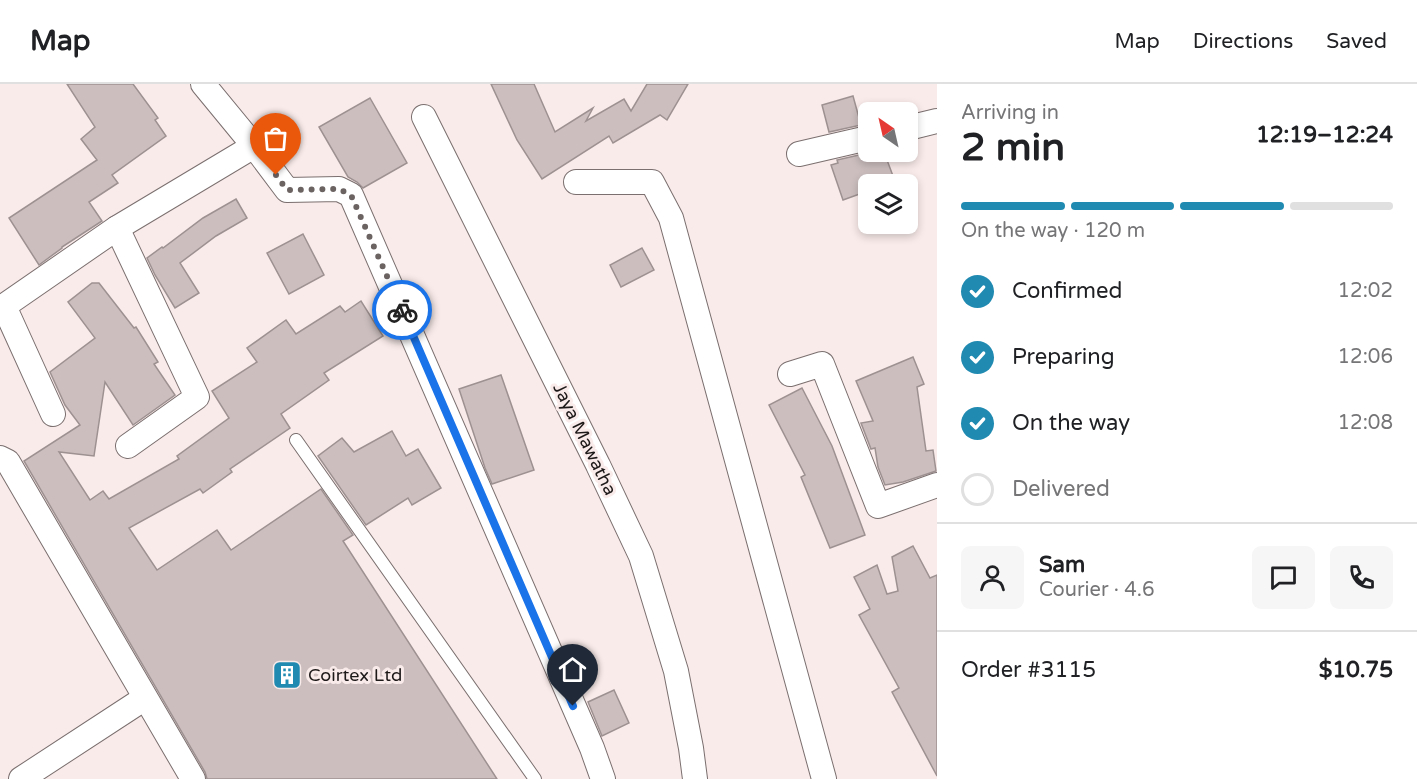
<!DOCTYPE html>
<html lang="en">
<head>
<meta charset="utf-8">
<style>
	:root { --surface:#fff; --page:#f6f6f6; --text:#202124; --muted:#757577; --line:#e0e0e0; --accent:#208ab1 }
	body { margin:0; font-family:"Varela Round",sans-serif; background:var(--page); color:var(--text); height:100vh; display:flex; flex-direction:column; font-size:22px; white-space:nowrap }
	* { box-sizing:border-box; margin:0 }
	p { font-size:20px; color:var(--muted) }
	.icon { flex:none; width:33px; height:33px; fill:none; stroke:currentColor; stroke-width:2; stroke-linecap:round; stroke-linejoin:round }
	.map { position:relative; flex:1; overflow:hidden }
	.side { display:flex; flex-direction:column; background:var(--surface); width:480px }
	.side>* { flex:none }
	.needle { width:39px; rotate:326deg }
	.fabs { position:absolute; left:858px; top:18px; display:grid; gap:12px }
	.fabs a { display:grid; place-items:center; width:60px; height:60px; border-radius:9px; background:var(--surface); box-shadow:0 3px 9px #0003; font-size:30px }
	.pin { position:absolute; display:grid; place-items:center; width:51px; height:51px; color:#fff; margin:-62px -26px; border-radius:50% 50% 50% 0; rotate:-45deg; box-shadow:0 0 6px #0007 }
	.pin .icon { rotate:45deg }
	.courier { position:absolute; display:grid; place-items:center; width:60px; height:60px; margin:-30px; border:4px solid #1a73e8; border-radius:50%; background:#fff; color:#222; box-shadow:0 2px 8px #0007 }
	.head em { font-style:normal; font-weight:700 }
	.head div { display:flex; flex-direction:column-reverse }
	.head { display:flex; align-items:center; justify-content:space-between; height:102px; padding:0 24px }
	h1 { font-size:39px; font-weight:700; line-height:45px }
	.bar { display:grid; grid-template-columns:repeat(4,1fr); gap:9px 6px; align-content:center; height:72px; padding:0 24px }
	.bar i { height:8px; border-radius:4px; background:var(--line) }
	.bar .selected { background:var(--accent) }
	.bar p { grid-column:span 4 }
	.line { display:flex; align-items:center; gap:15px; padding:0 24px; border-top:2px solid var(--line) }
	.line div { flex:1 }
	.round { display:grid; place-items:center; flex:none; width:63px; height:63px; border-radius:9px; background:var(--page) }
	ol { padding:0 24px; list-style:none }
	li { display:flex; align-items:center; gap:18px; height:66px }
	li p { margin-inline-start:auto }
	li .icon { padding:6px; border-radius:50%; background:var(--accent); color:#fff; stroke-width:4 }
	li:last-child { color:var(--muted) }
	li i { width:33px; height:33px; border:3px solid var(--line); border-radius:50% }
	header { display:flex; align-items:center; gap:36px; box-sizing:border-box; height:84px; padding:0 30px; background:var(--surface); border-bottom:2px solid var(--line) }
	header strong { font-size:28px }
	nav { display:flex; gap:33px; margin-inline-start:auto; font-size:21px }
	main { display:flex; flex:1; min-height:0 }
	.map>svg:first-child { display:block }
	.building { fill:#ccbebe; stroke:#9e9191; stroke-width:1.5 }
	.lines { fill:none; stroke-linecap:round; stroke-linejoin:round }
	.service-casing { stroke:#7b6f6f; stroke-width:14 }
	.minor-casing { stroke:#7b6f6f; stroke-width:26 }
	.service { stroke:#fff; stroke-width:12 }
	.minor { stroke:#fff; stroke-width:24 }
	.done { stroke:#6b6262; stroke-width:6; stroke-dasharray:0 10.8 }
	.route { stroke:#1a73e8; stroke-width:8 }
	.labels { text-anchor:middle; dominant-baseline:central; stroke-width:6; stroke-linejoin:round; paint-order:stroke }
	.street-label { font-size:18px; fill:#1e1919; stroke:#f9ebea }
	.poi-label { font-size:18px; fill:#1e1919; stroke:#f9ebea; text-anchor:start }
</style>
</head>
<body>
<header>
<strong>Map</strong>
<nav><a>Map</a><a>Directions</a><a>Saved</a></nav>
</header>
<main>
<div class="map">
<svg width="937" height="695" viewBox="0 0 937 695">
	<rect width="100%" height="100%" fill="#f9ebea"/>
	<g class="building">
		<path d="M 67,0 L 133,0 L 158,34 L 155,36 L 166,52 L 112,91 L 118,99 L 89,118 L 102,137 L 62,163 L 62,164 L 39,181 L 9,134 L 97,76 L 81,55 L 95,43 Z"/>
		<path d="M 491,0 L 534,0 L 555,48 L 593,24 L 586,37 L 624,15 L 631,27 L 647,0 L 688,0 L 667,36 L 660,31 L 613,59 L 609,52 L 542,95 L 517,56 Z"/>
		<path d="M 853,12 L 861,41 L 829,48 L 822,21 Z"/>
		<path d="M 370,14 L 407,79 L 363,104 L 357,98 L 348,93 L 319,43 Z"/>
		<path d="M 872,68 L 884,68 L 896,100 L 868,100 L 868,107 L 843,116 L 831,81 L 838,79 L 837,76 Z"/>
		<path d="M 236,115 L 247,134 L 216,152 L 180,179 L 199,209 L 175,224 L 155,191 L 147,174 L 162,163 L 163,164 L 203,134 Z"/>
		<path d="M 303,150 L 324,191 L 289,210 L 267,169 Z"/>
		<path d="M 642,164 L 654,186 L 621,203 L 610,181 Z"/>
		<path d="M 92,199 L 99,199 L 134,244 L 136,243 L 158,278 L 154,280 L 175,311 L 133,341 L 105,298 L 94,372 L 59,368 L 90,416 L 103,407 L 109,415 L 179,375 L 177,372 L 229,334 L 212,307 L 257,278 L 247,264 L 286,236 L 296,250 L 340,222 L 345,228 L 361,217 L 383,252 L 324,289 L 329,296 L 281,330 L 290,344 L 230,385 L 232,388 L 203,409 L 200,405 L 129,444 L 157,486 L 217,446 L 231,466 L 321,405 L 353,451 L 343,457 L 497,695 L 207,695 L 205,688 L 24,377 L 80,341 L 65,321 L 50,288 L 95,254 L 68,218 Z"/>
		<path d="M 913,273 L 924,300 L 917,303 L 926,367 L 933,366 L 936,387 L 903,398 L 885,401 L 878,383 L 875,364 L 871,365 L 861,339 L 873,337 L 856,297 Z"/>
		<path d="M 501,291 L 534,386 L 492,400 L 485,384 L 459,305 Z"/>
		<path d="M 802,304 L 832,362 L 865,451 L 830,464 L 801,393 L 805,391 L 769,321 Z"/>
		<path d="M 392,347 L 406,372 L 418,365 L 441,404 L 412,421 L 408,414 L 366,441 L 318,372 L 342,354 L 354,368 Z"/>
		<path d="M 913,462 L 930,494 L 937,491 L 937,692 L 892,608 L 899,604 L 859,531 L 870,525 L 854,493 L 877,481 L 887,510 L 898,507 L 892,473 Z"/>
		<path d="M 614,606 L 629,639 L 602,652 L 588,618 Z"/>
	</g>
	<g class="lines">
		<g class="service-casing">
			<path id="service" d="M 296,356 L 535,695"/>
		</g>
		<g class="minor-casing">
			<g id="minor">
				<path d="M 203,0 L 254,62 L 287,106 L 339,105 L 351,111 L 592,664 L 603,695"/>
				<path d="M 424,33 L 598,381 L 641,472 L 676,587 L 691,664 L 695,695"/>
				<path d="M 908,44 L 937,37"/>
				<path d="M 799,70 L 868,54"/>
				<path d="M 576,98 L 652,98 L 671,134 L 824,695"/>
				<path d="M 117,144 L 197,313 L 128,362"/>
				<path d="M 790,290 L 822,280 L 878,422 L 937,401"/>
				<path d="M 53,330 L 4,222 L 117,144 L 254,62"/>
				<path d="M 0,374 L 8,378 L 193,695"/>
				<path d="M 21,695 L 145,614"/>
			</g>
		</g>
		<use href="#service" class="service"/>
		<use href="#minor" class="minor"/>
	</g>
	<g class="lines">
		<path class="done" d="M 276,91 L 287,106 L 339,105 L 351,111 L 402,226"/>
		<path class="route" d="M 402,226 L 573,622"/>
	</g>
	<defs>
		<g id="building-square" transform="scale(1.5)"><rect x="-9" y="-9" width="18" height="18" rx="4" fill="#208ab1" stroke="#f9ebea"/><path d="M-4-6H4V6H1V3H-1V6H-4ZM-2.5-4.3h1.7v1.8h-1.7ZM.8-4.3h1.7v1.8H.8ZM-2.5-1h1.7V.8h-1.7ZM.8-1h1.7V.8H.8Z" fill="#fff"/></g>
	</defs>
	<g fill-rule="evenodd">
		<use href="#building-square" x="287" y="591"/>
	</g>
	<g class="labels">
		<g class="street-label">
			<text transform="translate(585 355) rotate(64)">Jaya Mawatha</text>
		</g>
		<g class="poi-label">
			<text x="308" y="591">Coirtex Ltd</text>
		</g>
	</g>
</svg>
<div class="fabs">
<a><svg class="needle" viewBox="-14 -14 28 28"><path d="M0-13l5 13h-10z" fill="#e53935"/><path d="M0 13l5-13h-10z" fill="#757577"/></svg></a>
<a><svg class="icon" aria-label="layers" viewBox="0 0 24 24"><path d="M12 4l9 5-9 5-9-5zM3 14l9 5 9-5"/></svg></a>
</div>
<div class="pin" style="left:276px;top:91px;background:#ea580c"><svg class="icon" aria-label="bag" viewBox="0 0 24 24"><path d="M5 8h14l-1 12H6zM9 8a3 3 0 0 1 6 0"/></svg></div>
<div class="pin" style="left:573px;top:622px;background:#1f2937"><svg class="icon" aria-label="home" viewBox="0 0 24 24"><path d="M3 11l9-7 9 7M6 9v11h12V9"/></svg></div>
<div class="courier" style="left:402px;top:226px"><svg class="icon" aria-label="bike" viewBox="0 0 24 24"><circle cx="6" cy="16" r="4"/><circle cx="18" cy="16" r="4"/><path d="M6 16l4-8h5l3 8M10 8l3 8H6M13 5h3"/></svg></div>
</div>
<section class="side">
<div class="head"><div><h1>2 min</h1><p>Arriving in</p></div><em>12:19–12:24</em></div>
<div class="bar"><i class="selected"></i><i class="selected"></i><i class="selected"></i><i></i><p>On the way · 120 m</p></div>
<ol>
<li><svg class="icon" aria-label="check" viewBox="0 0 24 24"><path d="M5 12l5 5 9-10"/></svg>Confirmed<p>12:02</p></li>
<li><svg class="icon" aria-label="check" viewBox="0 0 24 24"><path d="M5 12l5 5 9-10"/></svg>Preparing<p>12:06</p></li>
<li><svg class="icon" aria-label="check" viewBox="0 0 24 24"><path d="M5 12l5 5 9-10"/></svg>On the way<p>12:08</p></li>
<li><i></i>Delivered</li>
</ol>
<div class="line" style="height:108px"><a class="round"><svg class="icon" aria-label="person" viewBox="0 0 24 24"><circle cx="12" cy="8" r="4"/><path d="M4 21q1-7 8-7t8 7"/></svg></a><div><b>Sam</b><p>Courier · 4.6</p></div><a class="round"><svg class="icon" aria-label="chat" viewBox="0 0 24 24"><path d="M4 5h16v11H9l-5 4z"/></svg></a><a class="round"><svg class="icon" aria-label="phone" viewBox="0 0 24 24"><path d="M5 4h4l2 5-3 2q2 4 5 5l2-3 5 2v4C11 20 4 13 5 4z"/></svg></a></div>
<div class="line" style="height:78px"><div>Order #3115</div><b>$10.75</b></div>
</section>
</main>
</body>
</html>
